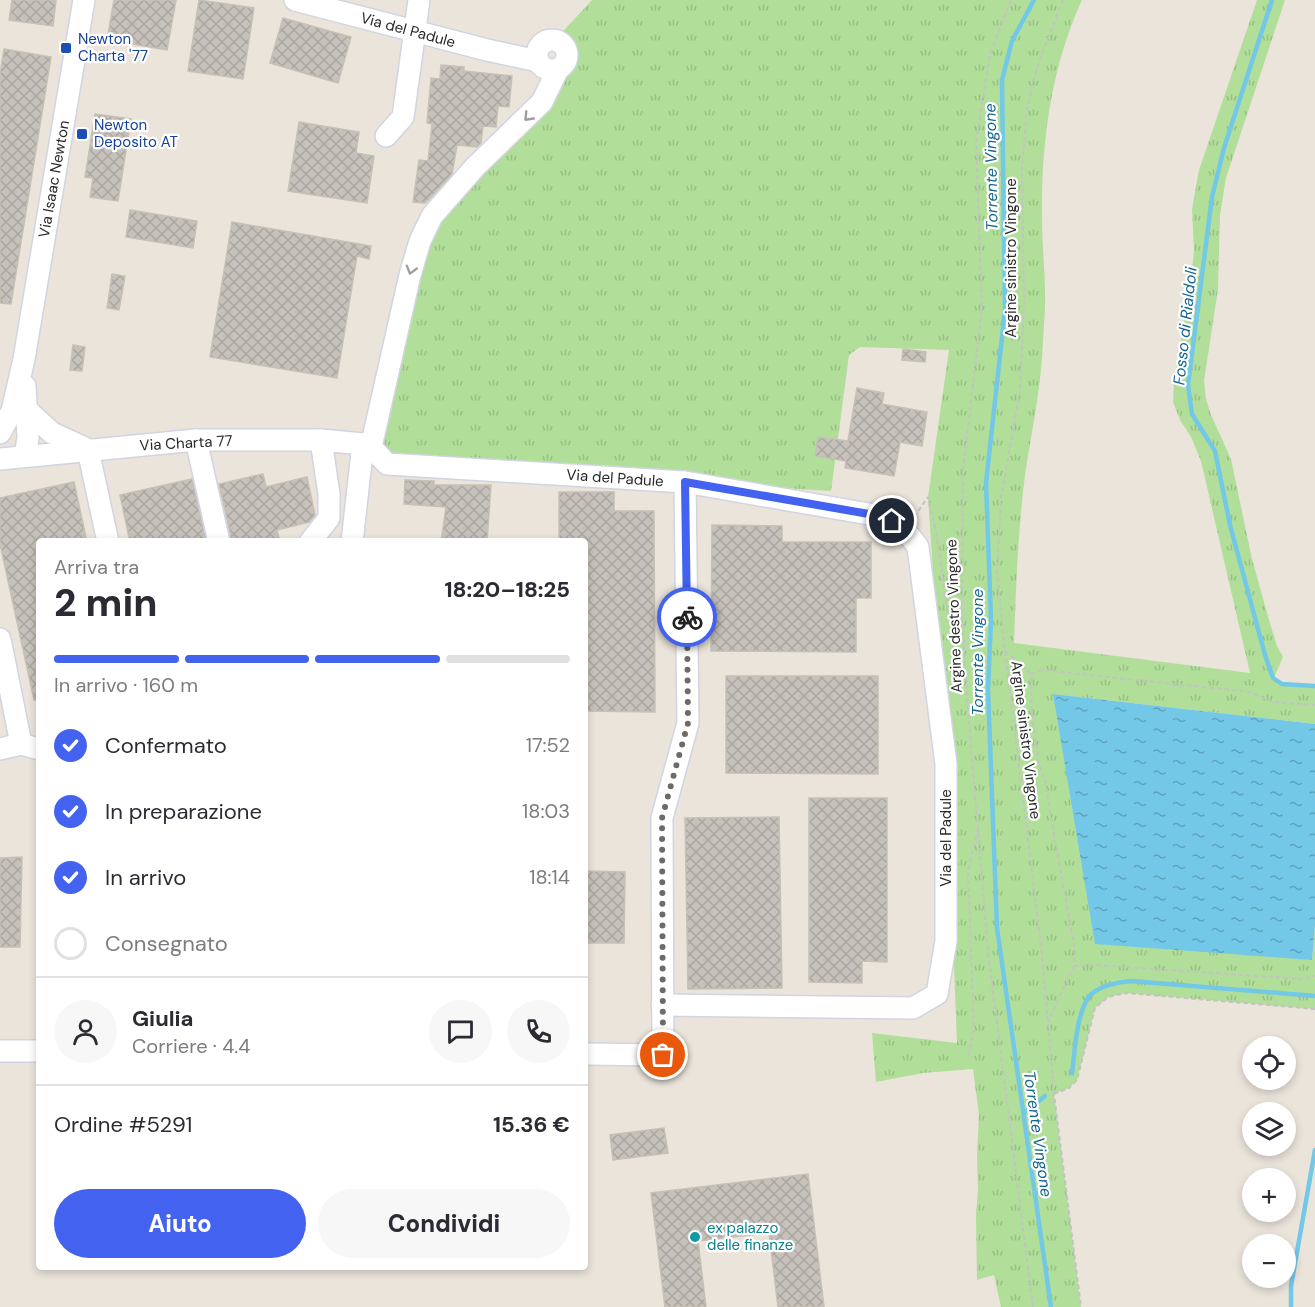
<!DOCTYPE html>
<html lang="it">
<head>
<meta charset="utf-8">
<style>
	:root { --surface:#fff; --page:#f7f7f7; --text:#2b2b33; --muted:#7c7c81; --line:#e1e1e2; --accent:#4362f0 }
	body { margin:0; font-family:"DM Sans",sans-serif; background:var(--page); color:var(--text); height:100vh; display:flex; flex-direction:column; font-size:22px; white-space:nowrap }
	* { box-sizing:border-box; margin:0 }
	p { font-size:20px; color:var(--muted) }
	.icon { flex:none; width:33px; height:33px; fill:none; stroke:currentColor; stroke-width:2; stroke-linecap:round; stroke-linejoin:round }
	.map { position:relative; flex:1; overflow:hidden }
	.details { position:absolute; left:36px; top:538px; width:552px; height:732px; display:flex; flex-direction:column; background:var(--surface); border-radius:6px; box-shadow:0 3px 9px #0003 }
	.details>* { flex:none }
	.buttons { position:absolute; left:1242px; top:1036px; display:grid; gap:12px }
	.buttons a { display:grid; place-items:center; width:54px; height:54px; border-radius:50%; background:var(--surface); box-shadow:0 3px 9px #0003; font-size:30px }
	.pin { position:absolute; display:grid; place-items:center; width:51px; height:51px; color:#fff; margin:-26px; border:3px solid #fff; border-radius:50%; box-shadow:0 2px 6px #0007 }
	.courier { position:absolute; display:grid; place-items:center; width:60px; height:60px; margin:-30px; border:4px solid #4362f0; border-radius:50%; background:#fff; color:#222; box-shadow:0 2px 8px #0007 }
	.summary em { font-style:normal; font-weight:800 }
	.summary div { display:flex; flex-direction:column-reverse }
	.summary { display:flex; align-items:center; justify-content:space-between; height:102px; padding:0 18px }
	h1 { font-size:39px; font-weight:800; line-height:45px }
	.bar { display:grid; grid-template-columns:repeat(4,1fr); gap:9px 6px; align-content:center; height:72px; padding:0 18px }
	.bar i { height:8px; border-radius:4px; background:var(--line) }
	.bar .selected { background:var(--accent) }
	.bar p { grid-column:span 4 }
	.line { display:flex; align-items:center; gap:15px; padding:0 18px; border-top:2px solid var(--line) }
	.line div { flex:1 }
	.round { display:grid; place-items:center; flex:none; width:63px; height:63px; border-radius:32px; background:var(--page) }
	ol { padding:0 18px; list-style:none }
	li { display:flex; align-items:center; gap:18px; height:66px }
	li p { margin-inline-start:auto }
	li .icon { padding:6px; border-radius:50%; background:var(--accent); color:#fff; stroke-width:4 }
	li:last-child { color:var(--muted) }
	li i { width:33px; height:33px; border:3px solid var(--line); border-radius:50% }
	.primary-button { display:flex; gap:12px; margin-top:auto; padding:12px 18px }
	.primary-button a { flex:1; height:69px; border-radius:36px; background:var(--accent); color:#fff; font-size:24px; font-weight:800; line-height:69px; text-align:center }
	.primary-button a+a { background:var(--page); color:var(--text) }
	.map>svg:first-child { display:block }
	.grass { fill:url(#grass-tufts) }
	.water { fill:url(#water-ripples) }
	.lines { fill:none; stroke-linecap:round; stroke-linejoin:round }
	.stream { stroke:#73c8e8; stroke-width:4.5 }
	.building { fill:url(#building-cross-hatch); stroke:#c6c0b5; stroke-width:1.5 }
	.minor-casing { stroke:#d1d4e1; stroke-width:24 }
	.path { stroke:#c3c3c3; stroke-width:2; stroke-dasharray:4.5 3; stroke-linecap:butt }
	.minor { stroke:#fff; stroke-width:21 }
	.oneway { stroke:#9f9f9f }
	.done { stroke:#6d6a67; stroke-width:6; stroke-dasharray:0 10.8 }
	.route { stroke:#4362f0; stroke-width:8 }
	.transit-dot { fill:#1a4fb4; stroke:#fff; stroke-width:2 }
	.culture-dot { fill:#0f9aa8; stroke:#fff; stroke-width:2 }
	.labels { text-anchor:middle; dominant-baseline:central; stroke-width:4.5; stroke-linejoin:round; paint-order:stroke }
	.street-label { font-size:15px; fill:#292929; stroke:#fff }
	.transit-label { font-size:15px; fill:#164399; stroke:#fff; text-anchor:start }
	.culture-label { font-size:15px; fill:#0d838f; stroke:#fff; text-anchor:start }
	.water-label { font-size:16px; font-style:italic; fill:#146592; stroke:#fff }
</style>
</head>
<body>
<div class="map">
<svg width="1315" height="1307" viewBox="0 0 1315 1307">
	<defs>
		<pattern id="grass-tufts" width="24" height="20" patternUnits="userSpaceOnUse" patternTransform="scale(1.5)"><rect width="24" height="20" fill="#b1df9a"/><path d="M3 7l-1-3M5 7V3M7 7l1-3M15 17l-1-3M17 17v-4M19 17l1-3" fill="none" stroke="#98bf85"/></pattern>
		<pattern id="water-ripples" width="26" height="14" patternUnits="userSpaceOnUse" patternTransform="scale(1.5)"><rect width="26" height="14" fill="#73c8e8"/><path d="M2 4q2-2 4 0t4 0M15 11q2-2 4 0t4 0" fill="none" stroke="#5ea2bc"/></pattern>
		<pattern id="building-cross-hatch" width="8" height="8" patternUnits="userSpaceOnUse" patternTransform="scale(1.5)"><rect width="8" height="8" fill="#c6c1bb"/><path d="M0 0l8 8M0 8l8-8" fill="none" stroke="#aaa6a1"/></pattern>
	</defs>
	<rect width="100%" height="100%" fill="#ebe4db"/>
	<path class="grass" d="M 592,0 L 1082,0 C 1051,67 1041,144 1042,217 C 1042,248 1046,278 1045,308 C 1044,325 1043,342 1042,358 C 1039,399 1031,435 1025,475 C 1018,531 1016,587 1014,643 L 1250,673 L 1201,461 L 1191,437 L 1180,420 L 1173,402 L 1174,379 L 1188,302 L 1194,252 L 1192,209 L 1199,170 L 1257,0 L 1285,0 L 1226,178 L 1220,215 L 1218,289 L 1204,381 L 1206,399 L 1211,415 L 1231,459 L 1252,559 L 1269,620 L 1277,646 L 1283,657 L 1274,678 L 1282,684 L 1315,686 L 1315,724 L 1053,694 L 1312,959 L 1315,925 L 1315,1009 L 1126,993 L 1108,997 L 1095,1008 L 1077,1080 L 1069,1088 L 1054,1094 L 1081,1307 L 1001,1307 L 994,1275 L 977,1280 L 976,1216 L 978,1188 L 977,1155 L 979,1115 L 973,1069 L 923,1073 L 876,1082 L 872,1033 L 957,1043 L 946,764 L 928,497 L 949,350 L 860,347 L 849,355 L 831,491 L 387,464 L 371,447 L 420,241 L 534,95 L 565,63 L 566,49 L 555,40 Z"/>
	<path class="water" d="M 1053,694 L 1315,724 L 1315,925 L 1312,960 L 1095,944 Z"/>
	<g class="lines">
		<g class="stream">
			<path d="M 1034,0 L 1012,41 L 1002,80 L 1005,310 L 986,483 L 991,620 L 988,690 L 997,928 L 1051,1307"/>
			<path d="M 1272,0 L 1224,148 L 1212,197 L 1188,385 L 1192,414 L 1215,451 L 1230,525 L 1265,655 L 1273,678 L 1282,684 L 1315,686"/>
			<path d="M 1072,1073 C 1075,1051 1076,1017 1088,998 C 1096,986 1118,982 1131,981 L 1315,996"/>
			<path d="M 1024,1113 L 1045,1096"/>
			<path d="M 1291,1307 L 1291,1286 L 1315,1150"/>
		</g>
	</g>
	<g class="building">
		<path d="M 12,0 L 56,0 L 53,26 L 9,20 Z"/>
		<path d="M 114,0 L 176,0 L 167,50 L 107,40 Z"/>
		<path d="M 199,0 L 254,8 L 243,79 L 188,71 Z"/>
		<path d="M 283,18 L 351,37 L 338,83 L 270,63 Z"/>
		<path d="M 4,49 L 51,57 L 11,304 L 0,303 L 0,74 Z"/>
		<path d="M 441,65 L 464,67 L 464,71 L 512,76 L 509,107 L 498,106 L 496,127 L 483,126 L 481,143 L 477,147 L 457,145 L 452,174 L 432,196 L 425,203 L 413,202 L 419,160 L 428,161 L 432,124 L 427,123 L 431,78 L 440,79 Z"/>
		<path d="M 95,114 L 131,119 L 118,201 L 90,197 L 93,178 L 85,177 Z"/>
		<path d="M 299,122 L 359,132 L 356,153 L 374,156 L 367,203 L 288,191 Z"/>
		<path d="M 130,210 L 197,221 L 193,248 L 126,237 Z"/>
		<path d="M 232,222 L 371,246 L 369,259 L 357,256 L 337,378 L 210,357 Z"/>
		<path d="M 112,274 L 125,276 L 119,310 L 107,308 Z"/>
		<path d="M 73,345 L 85,347 L 82,371 L 70,370 Z"/>
		<path d="M 903,349 L 926,352 L 925,362 L 902,360 Z"/>
		<path d="M 857,388 L 884,393 L 882,404 L 927,412 L 922,446 L 900,442 L 894,476 L 845,468 L 846,461 L 815,456 L 818,437 L 848,441 Z"/>
		<path d="M 263,474 L 266,487 L 307,477 L 315,515 L 309,522 L 277,530 L 280,542 L 232,542 L 219,484 Z"/>
		<path d="M 192,479 L 206,542 L 130,542 L 120,495 Z"/>
		<path d="M 405,480 L 434,481 L 434,485 L 491,485 L 487,542 L 441,542 L 446,507 L 404,504 Z"/>
		<path d="M 74,482 L 87,542 L 39,542 L 39,700 L 34,700 L 0,544 L 0,498 Z"/>
		<path d="M 559,492 L 614,492 L 614,511 L 654,511 L 655,712 L 585,711 L 585,542 L 559,542 Z"/>
		<path d="M 712,525 L 782,526 L 782,542 L 871,542 L 871,598 L 856,598 L 856,652 L 711,651 Z"/>
		<path d="M 726,676 L 878,676 L 878,774 L 726,773 Z"/>
		<path d="M 809,798 L 887,798 L 887,962 L 862,961 L 862,983 L 809,982 Z"/>
		<path d="M 779,817 L 782,988 L 688,989 L 685,818 Z"/>
		<path d="M 22,857 L 20,947 L 0,947 L 0,858 Z"/>
		<path d="M 585,871 L 625,872 L 624,943 L 585,943 Z"/>
		<path d="M 664,1128 L 668,1153 L 613,1160 L 610,1135 Z"/>
		<path d="M 808,1174 L 824,1307 L 778,1307 L 769,1233 L 698,1241 L 706,1307 L 665,1307 L 651,1193 Z"/>
	</g>
	<g class="lines">
		<g class="minor-casing">
			<g id="minor">
				<path d="M 295,0 L 487,50 L 538,61"/>
				<circle cx="552" cy="55" r="15"/>
				<path d="M 386,136 L 403,117 L 419,0"/>
				<path d="M 26,409 L 52,433 L 85,448"/>
				<path d="M 0,433 L 12,411 L 24,359 L 84,0"/>
				<path d="M 196,440 L 219,542"/>
				<path d="M 371,447 L 410,275 L 420,241 L 432,216 L 475,167 L 542,102 L 558,69"/>
				<path d="M 88,450 L 108,542"/>
				<path d="M 25,456 L 28,438 L 25,386"/>
				<path d="M 0,459 L 196,440 L 321,440 L 363,444 L 371,447 L 387,464 L 685,482 L 869,514 C 896,522 902,524 918,547 L 946,764 L 946,941 L 937,994 L 913,1008 L 662,1005"/>
				<path d="M 310,542 L 329,518 L 329,494 L 321,440"/>
				<path d="M 352,542 L 363,444"/>
				<path d="M 0,639 L 21,744 L 0,749"/>
				<path d="M 21,744 L 39,749"/>
				<path d="M 0,1051 L 39,1051"/>
				<path d="M 585,1054 L 663,1055 L 662,818 L 688,723 L 685,482"/>
			</g>
		</g>
		<g class="path">
			<path d="M 1011,0 L 990,54 L 976,142 L 982,309 L 963,468 L 962,611 L 967,698 L 988,952 L 1033,1307"/>
			<path d="M 1063,0 L 1038,64 L 1027,108 L 1022,167 L 1024,303 L 1020,391 L 1001,497 L 997,572 L 1005,651 L 1042,954 L 1054,1094 L 1081,1307"/>
			<path d="M 914,517 L 928,497 L 936,531 L 948,614 L 963,645"/>
			<path d="M 1005,651 L 1031,674 L 1032,715 L 1038,760 L 1045,780 L 1050,812 L 1075,951 L 1074,966 L 1048,1022"/>
			<path d="M 1031,674 L 1043,670 L 1250,692 L 1273,702 L 1315,705"/>
			<path d="M 1074,966 L 1095,965 L 1302,979 L 1315,976"/>
			<path d="M 968,1056 L 974,1030 L 968,871 L 978,830"/>
			<path d="M 1054,1094 L 1069,1088 L 1077,1080 L 1095,1008 L 1108,997 L 1126,993 L 1315,1009"/>
		</g>
		<use href="#minor" class="minor"/>
	</g>
	<defs><path id="oneway-chevron" d="M-2-3.5L2.5 0L-2 3.5" fill="none" stroke-width="1.6" stroke-linecap="round" stroke-linejoin="round" transform="scale(1.5)"/></defs>
	<g class="oneway">
		<use href="#oneway-chevron" transform="translate(528 117) rotate(134)"/>
		<use href="#oneway-chevron" transform="translate(411 270) rotate(106)"/>
	</g>
	<g class="lines">
		<path class="done" d="M 663,1055 L 662,818 L 688,723 L 687,617"/>
		<path class="route" d="M 687,617 L 685,482 L 869,514 L 892,521"/>
	</g>
	<g class="transit-dot">
		<rect x="60" y="42" width="12" height="12" rx="3"/>
		<rect x="76" y="128" width="12" height="12" rx="3"/>
	</g>
	<circle class="culture-dot" cx="695" cy="1237" r="6"/>
	<g class="labels">
		<g class="street-label">
			<text transform="translate(408 30) rotate(15)">Via del Padule</text>
			<text transform="translate(54 179) rotate(-80)">Via Isaac Newton</text>
			<text transform="translate(1011 258) rotate(-90)">Argine sinistro Vingone</text>
			<text transform="translate(186 443) rotate(-3)">Via Charta 77</text>
			<text transform="translate(615 478) rotate(4)">Via del Padule</text>
			<text transform="translate(954 616) rotate(-92)">Argine destro Vingone</text>
			<text transform="translate(1026 740) rotate(83)">Argine sinistro Vingone</text>
			<text transform="translate(946 838) rotate(-90)">Via del Padule</text>
		</g>
		<g class="transit-label">
			<text x="78" y="39">Newton<tspan x="78" dy="17">Charta '77</tspan></text>
			<text x="94" y="125">Newton<tspan x="94" dy="17">Deposito AT</tspan></text>
		</g>
		<g class="culture-label">
			<text x="707" y="1228">ex palazzo<tspan x="707" dy="17">delle finanze</tspan></text>
		</g>
		<g class="water-label">
			<text transform="translate(991 167) rotate(-91)">Torrente Vingone</text>
			<text transform="translate(1185 326) rotate(-84)">Fosso di Rialdoli</text>
			<text transform="translate(977 652) rotate(-90)">Torrente Vingone</text>
			<text transform="translate(1038 1134) rotate(82)">Torrente Vingone</text>
		</g>
	</g>
</svg>
<div class="buttons">
<a><svg class="icon" aria-label="locate" viewBox="0 0 24 24"><circle cx="12" cy="12" r="6"/><path d="M12 2v4M12 18v4M2 12h4M18 12h4"/></svg></a>
<a><svg class="icon" aria-label="layers" viewBox="0 0 24 24"><path d="M12 4l9 5-9 5-9-5zM3 14l9 5 9-5"/></svg></a>
<a>+</a>
<a>−</a>
</div>
<div class="pin" style="left:663px;top:1055px;background:#ea580c"><svg class="icon" aria-label="bag" viewBox="0 0 24 24"><path d="M5 8h14l-1 12H6zM9 8a3 3 0 0 1 6 0"/></svg></div>
<div class="pin" style="left:892px;top:521px;background:#1f2937"><svg class="icon" aria-label="home" viewBox="0 0 24 24"><path d="M3 11l9-7 9 7M6 9v11h12V9"/></svg></div>
<div class="courier" style="left:687px;top:617px"><svg class="icon" aria-label="bike" viewBox="0 0 24 24"><circle cx="6" cy="16" r="4"/><circle cx="18" cy="16" r="4"/><path d="M6 16l4-8h5l3 8M10 8l3 8H6M13 5h3"/></svg></div>
<section class="details">
<div class="summary"><div><h1>2 min</h1><p>Arriva tra</p></div><em>18:20–18:25</em></div>
<div class="bar"><i class="selected"></i><i class="selected"></i><i class="selected"></i><i></i><p>In arrivo · 160 m</p></div>
<ol>
<li><svg class="icon" aria-label="check" viewBox="0 0 24 24"><path d="M5 12l5 5 9-10"/></svg>Confermato<p>17:52</p></li>
<li><svg class="icon" aria-label="check" viewBox="0 0 24 24"><path d="M5 12l5 5 9-10"/></svg>In preparazione<p>18:03</p></li>
<li><svg class="icon" aria-label="check" viewBox="0 0 24 24"><path d="M5 12l5 5 9-10"/></svg>In arrivo<p>18:14</p></li>
<li><i></i>Consegnato</li>
</ol>
<div class="line" style="height:108px"><a class="round"><svg class="icon" aria-label="person" viewBox="0 0 24 24"><circle cx="12" cy="8" r="4"/><path d="M4 21q1-7 8-7t8 7"/></svg></a><div><b>Giulia</b><p>Corriere · 4.4</p></div><a class="round"><svg class="icon" aria-label="chat" viewBox="0 0 24 24"><path d="M4 5h16v11H9l-5 4z"/></svg></a><a class="round"><svg class="icon" aria-label="phone" viewBox="0 0 24 24"><path d="M5 4h4l2 5-3 2q2 4 5 5l2-3 5 2v4C11 20 4 13 5 4z"/></svg></a></div>
<div class="line" style="height:78px"><div>Ordine #5291</div><b>15.36 €</b></div>
<div class="primary-button"><a>Aiuto</a><a>Condividi</a></div>
</section>
</div>
</body>
</html>
